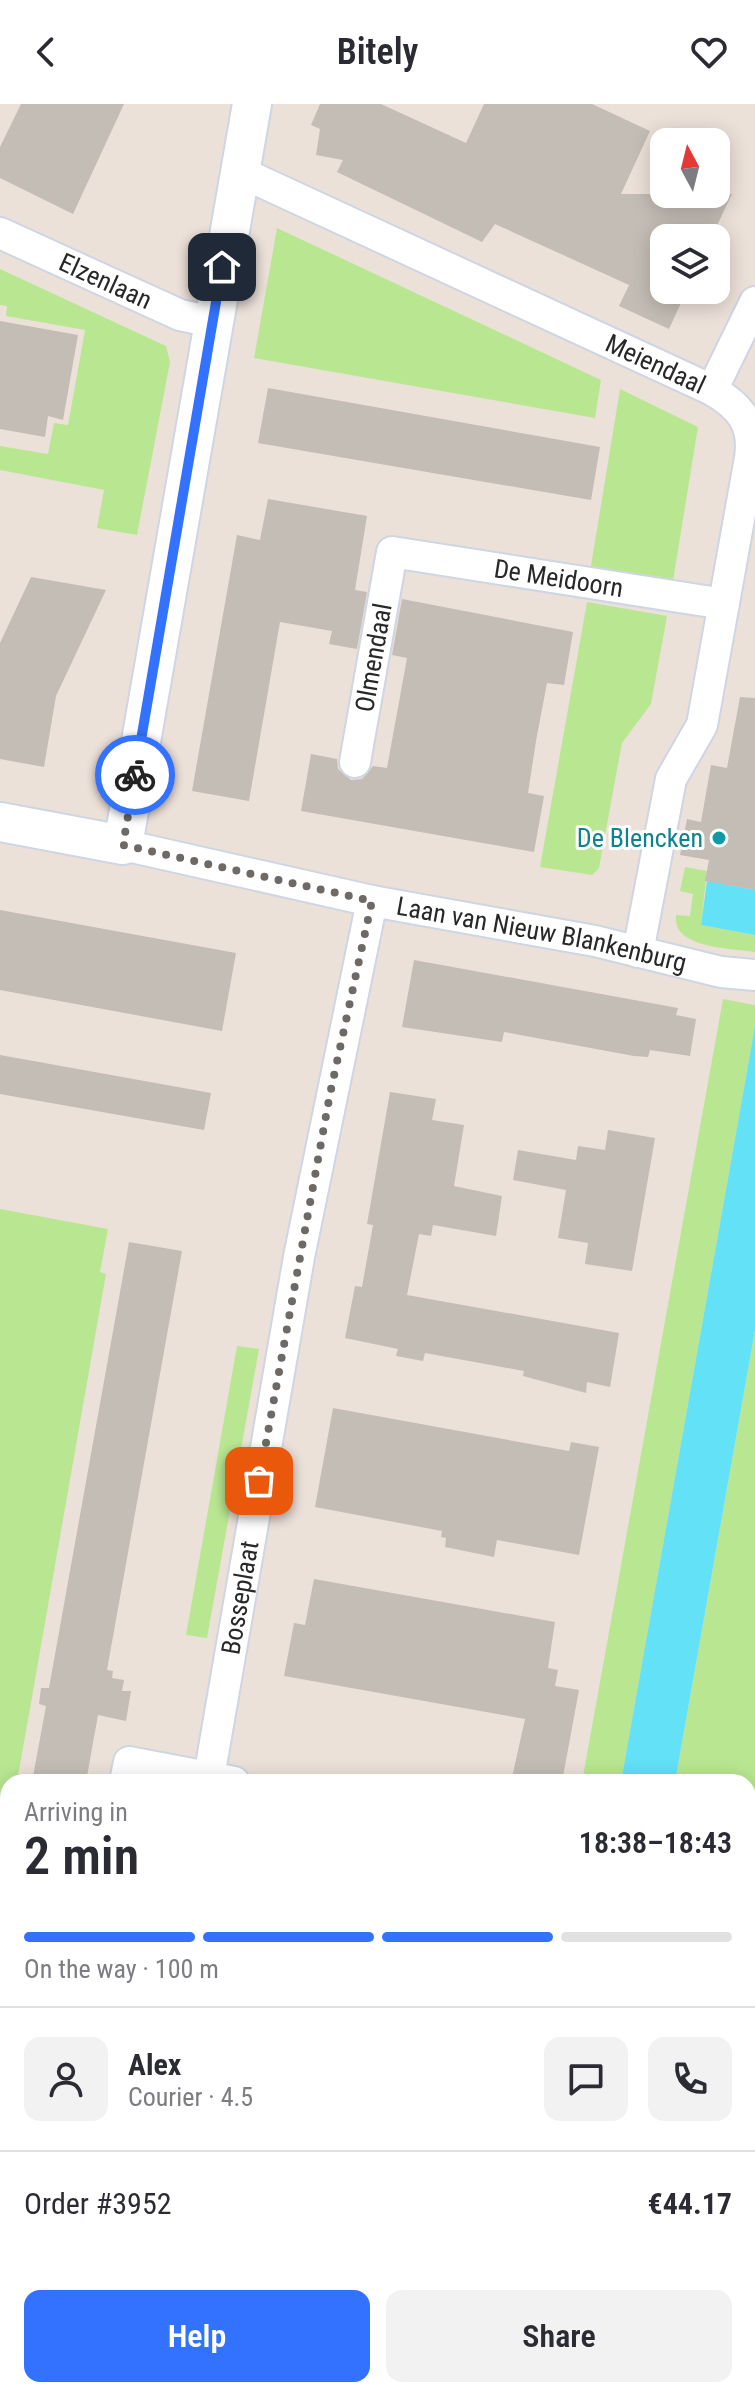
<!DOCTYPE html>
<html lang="en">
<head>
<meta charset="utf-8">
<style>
	:root { --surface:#fff; --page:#f2f2f3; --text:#2b2b33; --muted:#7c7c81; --line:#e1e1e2; --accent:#3372ff }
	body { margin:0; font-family:"Roboto Condensed",sans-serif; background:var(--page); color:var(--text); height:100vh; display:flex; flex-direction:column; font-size:30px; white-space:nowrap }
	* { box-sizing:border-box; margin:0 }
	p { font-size:26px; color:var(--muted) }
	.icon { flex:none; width:44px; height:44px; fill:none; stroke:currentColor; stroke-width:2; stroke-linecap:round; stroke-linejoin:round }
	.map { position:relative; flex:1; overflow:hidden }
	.sheet { position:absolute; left:0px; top:1670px; width:756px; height:624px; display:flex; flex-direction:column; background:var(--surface); border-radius:24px 24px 0 0; box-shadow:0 4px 20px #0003 }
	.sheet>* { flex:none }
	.needle { width:52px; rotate:353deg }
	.tools { position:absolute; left:650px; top:24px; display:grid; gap:16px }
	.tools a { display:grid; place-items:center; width:80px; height:80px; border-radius:16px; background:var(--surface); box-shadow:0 4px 20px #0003; font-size:40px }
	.pin { position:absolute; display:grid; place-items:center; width:68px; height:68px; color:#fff; margin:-34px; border-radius:16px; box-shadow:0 4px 12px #0006 }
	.courier { position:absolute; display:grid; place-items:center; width:80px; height:80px; margin:-40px; border:6px solid #3372ff; border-radius:50%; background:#fff; color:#222; box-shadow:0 2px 10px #0007 }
	.headline em { font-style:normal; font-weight:600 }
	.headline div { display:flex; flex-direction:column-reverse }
	.headline { display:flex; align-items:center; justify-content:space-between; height:136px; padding:0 24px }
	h1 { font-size:52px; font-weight:600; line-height:60px }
	.bar { display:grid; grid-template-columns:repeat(4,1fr); gap:12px 8px; align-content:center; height:96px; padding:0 24px }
	.bar i { height:10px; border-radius:6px; background:var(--line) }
	.bar .current { background:var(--accent) }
	.bar p { grid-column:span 4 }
	.line { display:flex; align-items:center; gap:20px; padding:0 24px; border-top:2px solid var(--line) }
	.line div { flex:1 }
	.round { display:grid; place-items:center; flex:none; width:84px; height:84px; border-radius:16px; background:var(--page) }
	.cta { display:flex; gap:16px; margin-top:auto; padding:16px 24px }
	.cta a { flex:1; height:92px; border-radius:16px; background:var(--accent); color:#fff; font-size:32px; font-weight:600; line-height:92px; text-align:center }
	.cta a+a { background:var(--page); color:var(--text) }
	header { display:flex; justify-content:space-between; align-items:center; height:104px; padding:0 24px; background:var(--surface); font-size:36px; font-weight:600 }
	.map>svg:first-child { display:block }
	.green { fill:#b9e791 }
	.water { fill:#63e1f7 }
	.building { fill:#c3bdb5 }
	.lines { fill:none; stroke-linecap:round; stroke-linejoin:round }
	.minor-casing { stroke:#ced5e3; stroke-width:34 }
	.tertiary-casing { stroke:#ced5e3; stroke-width:42 }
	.minor { stroke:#fff; stroke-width:30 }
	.tertiary { stroke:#fff; stroke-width:38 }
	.done { stroke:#6d6966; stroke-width:8; stroke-dasharray:0 14.4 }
	.route { stroke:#3372ff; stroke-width:10 }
	.culture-dot { fill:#0f9aa8; stroke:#fff; stroke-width:3 }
	.labels { text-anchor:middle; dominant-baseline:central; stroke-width:6; stroke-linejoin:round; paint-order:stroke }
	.street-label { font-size:26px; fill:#282828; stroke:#fff }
	.culture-label { font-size:26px; fill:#0d838f; stroke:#fff; text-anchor:end }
</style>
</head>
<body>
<header><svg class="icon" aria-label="back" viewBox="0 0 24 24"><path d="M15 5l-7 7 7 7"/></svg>Bitely<svg class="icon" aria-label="heart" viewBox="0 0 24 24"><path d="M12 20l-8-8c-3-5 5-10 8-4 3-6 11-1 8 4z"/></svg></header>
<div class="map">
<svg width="755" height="2294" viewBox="0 0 755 2294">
	<rect width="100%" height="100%" fill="#ece1d9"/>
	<g class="green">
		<path d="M 277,124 L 601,276 L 595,314 L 254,254 Z"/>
		<path d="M 0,165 L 166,242 L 170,258 L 137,431 L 97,424 L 104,386 L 0,366 L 0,342 L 48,350 L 54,319 L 68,321 L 85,226 L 6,212 L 7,202 L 0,201 Z"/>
		<path d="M 620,285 L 698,323 L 672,483 L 590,468 Z"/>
		<path d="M 587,498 L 667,512 L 651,600 L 622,639 L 599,764 L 592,771 L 540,763 Z"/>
		<path d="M 685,763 L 707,767 L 701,821 L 755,831 L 755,848 C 731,844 672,845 676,811 L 690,812 L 693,790 L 680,787 Z"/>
		<path d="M 723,895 L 755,901 L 755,922 L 621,1678 L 582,1678 Z"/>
		<path d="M 0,1105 L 108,1125 L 100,1168 L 106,1170 L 28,1616 L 17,1678 L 8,1678 L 8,1728 L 0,1772 Z"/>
		<path d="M 755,1226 L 755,2294 L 566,2294 L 567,2286 L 748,2286 L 748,1678 L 675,1678 Z"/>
		<path d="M 237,1242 L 259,1245 L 207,1534 L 186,1531 Z"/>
		<path d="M 0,1871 L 8,1872 L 8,2103 L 0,2102 Z"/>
		<path d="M 191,2286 L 471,2286 L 475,2294 L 235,2294 Z"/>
	</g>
	<g class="water">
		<path d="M 707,777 L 755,786 L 755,831 L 701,821 Z"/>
		<path d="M 755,922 L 755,1226 L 675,1678 L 621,1678 Z"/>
		<path d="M 0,2251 L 8,2253 L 8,2286 L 191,2286 L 235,2294 L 0,2294 Z"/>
	</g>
	<g class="building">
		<path d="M 21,0 L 124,0 L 73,110 L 0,74 L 0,43 Z"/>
		<path d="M 320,0 L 381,0 L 466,39 L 484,0 L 592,0 L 650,27 L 621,90 L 732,90 L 711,134 L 664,134 L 664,186 L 687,186 L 669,225 L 619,202 L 629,181 L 495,120 L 482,138 L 337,68 L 343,56 L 316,51 L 320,25 L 311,21 Z"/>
		<path d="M 0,217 L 78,231 L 63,316 L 48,312 L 45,333 L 0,325 Z"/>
		<path d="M 268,284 L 600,343 L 591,396 L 258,339 Z"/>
		<path d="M 268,395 L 367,412 L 355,486 L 367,488 L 357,545 L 329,540 L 332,527 L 280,518 L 249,697 L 192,687 L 237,431 L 260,436 Z"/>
		<path d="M 31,473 L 106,486 L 56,592 L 44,663 L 0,655 L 0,539 Z"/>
		<path d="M 402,495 L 573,528 L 564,581 L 547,579 L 536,637 L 528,689 L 544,692 L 534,748 L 301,707 L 311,650 L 337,655 L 338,665 L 351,676 L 362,675 L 373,662 L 387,664 L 407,554 L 392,551 Z"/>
		<path d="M 740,593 L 755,594 L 755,786 L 705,777 L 709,756 L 680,751 L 687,715 L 701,718 L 711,661 L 727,664 Z"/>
		<path d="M 0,806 L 236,849 L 222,927 L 0,886 Z"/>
		<path d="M 414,856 L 678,904 L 676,911 L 696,915 L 690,952 L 650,946 L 648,953 L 634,952 L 504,928 L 502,938 L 402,923 Z"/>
		<path d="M 0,951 L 211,989 L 204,1026 L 0,990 Z"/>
		<path d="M 390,988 L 436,995 L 432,1016 L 464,1021 L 454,1082 L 502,1092 L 496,1132 L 433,1121 L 431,1132 L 419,1130 L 407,1191 L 619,1229 L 610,1283 L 587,1278 L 586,1289 L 523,1272 L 524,1267 L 425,1249 L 423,1257 L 396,1252 L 398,1245 L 345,1234 L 355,1182 L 362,1183 L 373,1121 L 367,1120 Z"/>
		<path d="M 608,1026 L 655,1034 L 632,1167 L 585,1160 L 588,1139 L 558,1134 L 566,1086 L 513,1076 L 518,1046 L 576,1056 L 578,1042 L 605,1046 Z"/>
		<path d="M 129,1138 L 182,1147 L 107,1566 L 113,1567 L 112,1574 L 124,1576 L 122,1587 L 131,1587 L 126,1617 L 98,1611 L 86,1678 L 32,1678 L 46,1602 L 39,1600 L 41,1584 L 49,1584 Z"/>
		<path d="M 333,1304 L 569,1347 L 571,1338 L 599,1343 L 579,1451 L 497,1436 L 494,1453 L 445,1443 L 446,1434 L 441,1433 L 442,1427 L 315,1403 Z"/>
		<path d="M 314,1475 L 555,1518 L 548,1564 L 558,1566 L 555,1582 L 579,1586 L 562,1678 L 511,1678 L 525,1615 L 284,1572 L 294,1519 L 305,1521 Z"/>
	</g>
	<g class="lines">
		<g class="minor-casing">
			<g id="minor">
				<path id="s1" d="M 238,67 L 712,286 C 740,302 755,320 750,354 L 702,621 L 671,675 L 638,848"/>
				<path id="s2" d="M 0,129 L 180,211 L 213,218"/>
				<path d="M 712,286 L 755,198"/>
				<path id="s3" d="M 355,658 L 392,448 L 724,500"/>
				<path id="s4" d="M 123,741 L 372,797 L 595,837 L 721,868 L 755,871"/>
				<path id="s5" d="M 209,1673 L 299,1153 L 372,797"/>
				<path d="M 125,1678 L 129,1658 L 234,1678"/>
			</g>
		</g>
		<g class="tertiary-casing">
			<path id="tertiary" d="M 0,718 L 123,741 L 252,0"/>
		</g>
		<use href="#minor" class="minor"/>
		<use href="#tertiary" class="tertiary"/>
	</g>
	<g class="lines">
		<path class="done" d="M 135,671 L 123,741 L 372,797 L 330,990 L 259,1377"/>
		<path class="route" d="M 135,671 L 222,163"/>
	</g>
	<circle class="culture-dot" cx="719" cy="734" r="8"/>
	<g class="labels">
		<g class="street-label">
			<text stroke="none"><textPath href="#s2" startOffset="116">Elzenlaan</textPath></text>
			<text stroke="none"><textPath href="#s1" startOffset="460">Meiendaal</textPath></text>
			<text stroke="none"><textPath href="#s3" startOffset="382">De Meidoorn</textPath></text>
			<text stroke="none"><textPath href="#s3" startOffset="106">Olmendaal</textPath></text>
			<text stroke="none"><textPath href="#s4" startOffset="428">Laan van Nieuw Blankenburg</textPath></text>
			<text stroke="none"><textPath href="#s5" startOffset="182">Bosseplaat</textPath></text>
		</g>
		<g class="culture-label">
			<text x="703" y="734">De Blencken</text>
		</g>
	</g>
</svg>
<div class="tools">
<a><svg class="needle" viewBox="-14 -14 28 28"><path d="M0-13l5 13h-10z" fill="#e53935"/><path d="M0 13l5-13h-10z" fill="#7c7c81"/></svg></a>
<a><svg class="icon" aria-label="layers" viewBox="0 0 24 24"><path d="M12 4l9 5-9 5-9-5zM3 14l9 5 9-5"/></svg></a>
</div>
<div class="pin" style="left:259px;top:1377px;background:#ea580c"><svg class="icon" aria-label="bag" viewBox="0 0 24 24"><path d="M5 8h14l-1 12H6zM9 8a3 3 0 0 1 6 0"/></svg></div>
<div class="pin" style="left:222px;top:163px;background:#1f2937"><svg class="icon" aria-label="home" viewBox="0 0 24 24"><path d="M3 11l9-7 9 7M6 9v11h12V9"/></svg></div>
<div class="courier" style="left:135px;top:671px"><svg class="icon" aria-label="bike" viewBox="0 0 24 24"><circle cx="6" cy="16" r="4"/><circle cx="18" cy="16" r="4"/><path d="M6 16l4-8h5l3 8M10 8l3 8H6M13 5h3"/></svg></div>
<section class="sheet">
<div class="headline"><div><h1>2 min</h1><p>Arriving in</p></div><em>18:38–18:43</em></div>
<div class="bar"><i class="current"></i><i class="current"></i><i class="current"></i><i></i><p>On the way · 100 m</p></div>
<div class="line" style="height:144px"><a class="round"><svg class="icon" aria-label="person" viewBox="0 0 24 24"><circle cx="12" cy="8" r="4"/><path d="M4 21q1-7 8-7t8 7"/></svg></a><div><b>Alex</b><p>Courier · 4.5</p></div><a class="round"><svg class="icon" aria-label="chat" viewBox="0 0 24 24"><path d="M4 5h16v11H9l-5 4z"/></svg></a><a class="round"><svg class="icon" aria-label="phone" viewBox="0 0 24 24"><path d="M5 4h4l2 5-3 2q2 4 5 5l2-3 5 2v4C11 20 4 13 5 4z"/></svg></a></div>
<div class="line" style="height:104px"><div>Order #3952</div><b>€44.17</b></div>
<div class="cta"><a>Help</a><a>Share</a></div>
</section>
</div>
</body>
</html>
